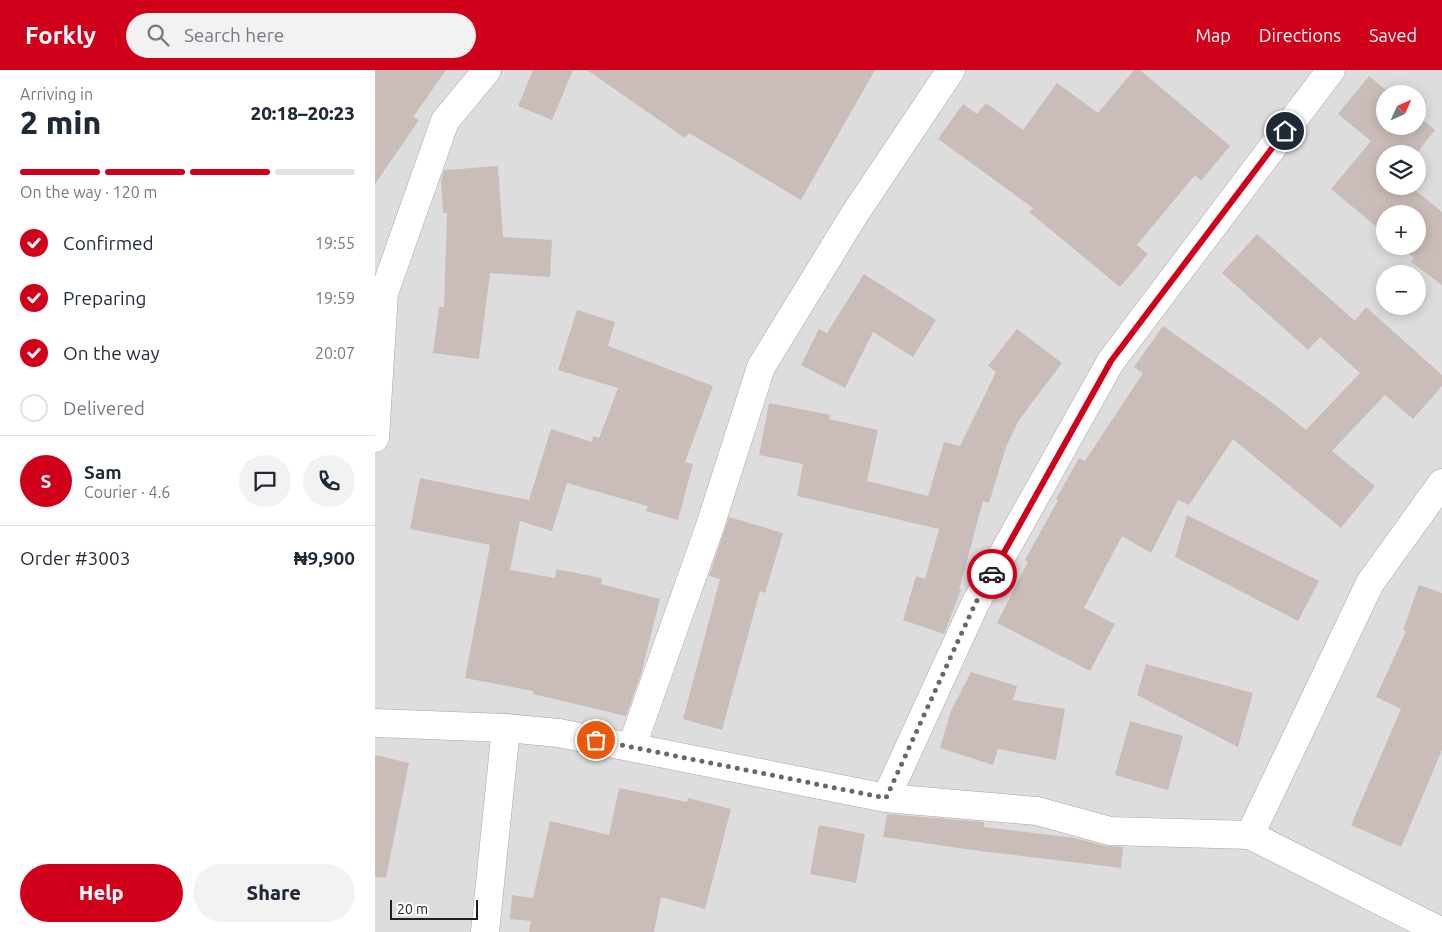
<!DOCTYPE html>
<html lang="en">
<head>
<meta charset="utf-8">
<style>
	:root { --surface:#fff; --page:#f2f2f3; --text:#1f2937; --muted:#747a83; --line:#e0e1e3; --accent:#d0001b }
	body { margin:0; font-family:Ubuntu,sans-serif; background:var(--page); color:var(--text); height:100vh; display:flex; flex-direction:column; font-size:19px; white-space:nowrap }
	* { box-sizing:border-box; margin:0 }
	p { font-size:16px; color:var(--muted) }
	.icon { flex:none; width:28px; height:28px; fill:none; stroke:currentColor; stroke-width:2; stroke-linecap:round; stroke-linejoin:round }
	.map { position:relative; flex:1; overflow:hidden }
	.drawer { display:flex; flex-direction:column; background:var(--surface); width:375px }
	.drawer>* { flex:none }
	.needle { width:32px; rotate:45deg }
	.fabs { position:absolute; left:1001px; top:15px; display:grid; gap:10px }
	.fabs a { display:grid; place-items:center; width:50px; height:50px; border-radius:50%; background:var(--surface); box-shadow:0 2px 12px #0003; font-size:25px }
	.scale { position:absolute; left:15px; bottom:12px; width:88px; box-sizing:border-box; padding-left:5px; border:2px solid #202020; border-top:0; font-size:14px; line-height:18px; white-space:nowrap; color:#202020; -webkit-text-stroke:4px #fff; paint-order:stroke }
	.pin { position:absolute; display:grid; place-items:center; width:42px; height:42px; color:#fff; margin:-21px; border:2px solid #fff; border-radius:50%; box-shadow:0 1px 5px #0007 }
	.courier { position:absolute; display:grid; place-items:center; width:50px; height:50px; margin:-25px; border:4px solid #d0001b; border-radius:50%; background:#fff; color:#222; box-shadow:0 1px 6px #0007 }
	.head em { font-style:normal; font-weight:800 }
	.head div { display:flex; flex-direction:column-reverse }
	.head { display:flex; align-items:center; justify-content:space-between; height:85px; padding:0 20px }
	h1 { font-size:32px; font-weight:800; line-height:38px }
	.bar { display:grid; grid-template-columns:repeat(4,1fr); gap:8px 5px; align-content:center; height:60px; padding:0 20px }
	.bar i { height:6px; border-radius:4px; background:var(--line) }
	.bar .on { background:var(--accent) }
	.bar p { grid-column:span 4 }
	.line { display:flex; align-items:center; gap:12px; padding:0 20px; border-top:1px solid var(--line) }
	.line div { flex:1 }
	.round { display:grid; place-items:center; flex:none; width:52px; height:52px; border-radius:26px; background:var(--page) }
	ol { padding:0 20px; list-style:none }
	li { display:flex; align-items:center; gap:15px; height:55px }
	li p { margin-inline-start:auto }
	li .icon { padding:5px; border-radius:50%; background:var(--accent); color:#fff; stroke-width:4 }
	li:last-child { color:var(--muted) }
	li i { width:28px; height:28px; border:2px solid var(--line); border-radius:50% }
	.action { display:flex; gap:10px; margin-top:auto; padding:10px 20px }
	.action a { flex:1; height:58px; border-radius:30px; background:var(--accent); color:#fff; font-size:20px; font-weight:800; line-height:58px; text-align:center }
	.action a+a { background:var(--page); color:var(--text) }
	header { display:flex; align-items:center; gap:30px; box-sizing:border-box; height:70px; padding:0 25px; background:var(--accent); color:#fff }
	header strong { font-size:24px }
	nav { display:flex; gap:28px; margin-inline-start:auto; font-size:18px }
	.search { width:350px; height:45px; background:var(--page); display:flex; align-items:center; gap:12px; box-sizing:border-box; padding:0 18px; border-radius:28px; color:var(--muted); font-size:19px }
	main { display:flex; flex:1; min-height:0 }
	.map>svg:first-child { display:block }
	.residential { fill:#dedddd; fill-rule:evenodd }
	.building { fill:#cabdb9 }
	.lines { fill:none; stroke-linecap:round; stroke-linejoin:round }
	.minor-casing { stroke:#a7a7a7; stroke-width:29 }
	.minor { stroke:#fff; stroke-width:28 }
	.done { stroke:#696765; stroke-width:5; stroke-dasharray:0 9 }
	.route { stroke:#d0001b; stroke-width:6 }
</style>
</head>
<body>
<header>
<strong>Forkly</strong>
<div class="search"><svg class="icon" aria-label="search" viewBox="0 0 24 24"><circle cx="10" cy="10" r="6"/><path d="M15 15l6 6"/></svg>Search here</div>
<nav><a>Map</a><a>Directions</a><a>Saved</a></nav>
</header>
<main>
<section class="drawer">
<div class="head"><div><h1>2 min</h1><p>Arriving in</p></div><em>20:18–20:23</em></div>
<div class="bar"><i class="on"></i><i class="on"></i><i class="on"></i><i></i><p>On the way · 120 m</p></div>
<ol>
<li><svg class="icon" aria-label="check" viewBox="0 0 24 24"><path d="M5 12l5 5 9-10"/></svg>Confirmed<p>19:55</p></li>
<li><svg class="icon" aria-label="check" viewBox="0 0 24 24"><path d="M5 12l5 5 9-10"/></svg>Preparing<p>19:59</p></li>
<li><svg class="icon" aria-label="check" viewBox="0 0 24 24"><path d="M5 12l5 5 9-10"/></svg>On the way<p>20:07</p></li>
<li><i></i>Delivered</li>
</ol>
<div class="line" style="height:90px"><b class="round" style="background:var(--accent);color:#fff">S</b><div><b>Sam</b><p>Courier · 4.6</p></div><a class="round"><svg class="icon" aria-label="chat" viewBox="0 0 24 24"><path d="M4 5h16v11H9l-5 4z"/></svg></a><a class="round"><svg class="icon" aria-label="phone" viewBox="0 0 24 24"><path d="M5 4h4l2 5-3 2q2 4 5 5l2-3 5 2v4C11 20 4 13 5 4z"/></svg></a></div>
<div class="line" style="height:65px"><div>Order #3003</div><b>₦9,900</b></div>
<div class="action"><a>Help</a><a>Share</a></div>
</section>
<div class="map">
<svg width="1067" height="862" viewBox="0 0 1067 862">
	<rect width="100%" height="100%" fill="#f1ece6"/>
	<path class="residential" d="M 0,0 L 1067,0 L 1067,862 L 0,862 ZM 1010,24 L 1042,24 L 1042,56 L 1010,56 ZM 1010,84 L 1042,84 L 1042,116 L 1010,116 ZM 1010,144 L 1042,144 L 1042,176 L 1010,176 ZM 1010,204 L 1042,204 L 1042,236 L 1010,236 Z"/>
	<g class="building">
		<path d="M 0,0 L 71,0 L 38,47 L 44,50 L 0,114 Z"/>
		<path d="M 158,0 L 198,0 L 177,50 L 143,36 Z"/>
		<path d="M 212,0 L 500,0 L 426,130 L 314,63 L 310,68 Z"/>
		<path d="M 759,0 L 765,0 L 855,76 L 826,111 L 820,105 L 762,175 L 773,184 L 745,217 L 654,142 L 658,138 L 563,69 L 588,34 L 602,44 L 611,33 L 648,60 L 682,13 L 723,43 Z"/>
		<path d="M 994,6 L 1016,24 L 1010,24 L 1010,56 L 1042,56 L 1042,45 L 1060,60 L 1041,84 L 1010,84 L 1010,116 L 1035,116 L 1067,142 L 1067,215 L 1036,192 L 1039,188 L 1025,176 L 1042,176 L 1042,144 L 1010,144 L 1010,164 L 956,119 L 996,71 L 963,44 Z"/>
		<path d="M 123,96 L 128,167 L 177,170 L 175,207 L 115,203 L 104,289 L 58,283 L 64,237 L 69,237 L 72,143 L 68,143 L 66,110 L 69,100 Z"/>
		<path d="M 882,164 L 980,251 L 991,237 L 1067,305 L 1067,316 L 1038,349 L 1010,325 L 957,381 L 1000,416 L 966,458 L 858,369 L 814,435 L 803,430 L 776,483 L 747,466 L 709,538 L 740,554 L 715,601 L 622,553 L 653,492 L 650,490 L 683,430 L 681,429 L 704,388 L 710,391 L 768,303 L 759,297 L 788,256 L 899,334 L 931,360 L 985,303 L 945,267 L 933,280 L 847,203 Z"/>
		<path d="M 489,204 L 561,250 L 538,287 L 498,262 L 470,318 L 426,295 L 444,259 L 452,263 Z"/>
		<path d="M 202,240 L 240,252 L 233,276 L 338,316 L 310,392 L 318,394 L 303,450 L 271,441 L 273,436 L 192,413 L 177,461 L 145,451 L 135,500 L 180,508 L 181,499 L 227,508 L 226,514 L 285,529 L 266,604 L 251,646 L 158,624 L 158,621 L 90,608 L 115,475 L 35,459 L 45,408 L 154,430 L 176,359 L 217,372 L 218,366 L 224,368 L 243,318 L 183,300 Z"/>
		<path d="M 642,259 L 687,293 L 644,350 L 631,377 L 614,433 L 608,431 L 584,520 L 586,520 L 569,564 L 528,550 L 541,506 L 550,509 L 564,459 L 422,426 L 428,394 L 384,385 L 394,333 L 456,345 L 454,349 L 503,360 L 492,411 L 553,426 L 569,372 L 585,376 L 621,302 L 613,296 Z"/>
		<path d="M 812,445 L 944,511 L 923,551 L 800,487 Z"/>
		<path d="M 354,447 L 408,463 L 390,523 L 385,521 L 347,660 L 308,649 L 345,509 L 334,506 Z"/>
		<path d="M 1044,515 L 1067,523 L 1067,680 L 1026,777 L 976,755 L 1026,639 L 1001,627 L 1031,561 L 1028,560 Z"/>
		<path d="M 771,594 L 878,623 L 863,677 L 762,625 Z"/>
		<path d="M 596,602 L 642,616 L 638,630 L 690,639 L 681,690 L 623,679 L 618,695 L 565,678 L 576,641 Z"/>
		<path d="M 755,651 L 808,666 L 793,720 L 740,705 Z"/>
		<path d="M 0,685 L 34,693 L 11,808 L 0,807 Z"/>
		<path d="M 244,718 L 312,732 L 313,728 L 356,739 L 330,839 L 286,827 L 279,862 L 154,862 L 156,851 L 135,849 L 137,825 L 158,828 L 175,751 L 234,765 Z"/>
		<path d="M 512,744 L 609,752 L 609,757 L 700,768 L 731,776 L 748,777 L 746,798 L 605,781 L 508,767 Z"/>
		<path d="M 444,755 L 490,764 L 481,813 L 435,804 Z"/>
	</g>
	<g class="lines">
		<g class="minor-casing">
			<g id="minor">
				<path d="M 0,368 L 9,223 L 70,51 L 112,0"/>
				<path d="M 0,653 L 131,658 L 184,663 L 511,728 L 662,741 L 735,761 L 875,765 L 1067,862"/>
				<path d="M 257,676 L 335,456 L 386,297 L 479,145 L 576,0"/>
				<path d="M 511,728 L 600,534 L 736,291 L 956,0"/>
				<path d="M 875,765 L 995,513 L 1067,413"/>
				<path d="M 110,862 L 131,658"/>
			</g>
		</g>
		<use href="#minor" class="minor"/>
	</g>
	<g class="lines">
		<path class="done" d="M 221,670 L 511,728 L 600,534 L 617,504"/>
		<path class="route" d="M 617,504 L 736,291 L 910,61"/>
	</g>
</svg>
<div class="fabs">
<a><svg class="needle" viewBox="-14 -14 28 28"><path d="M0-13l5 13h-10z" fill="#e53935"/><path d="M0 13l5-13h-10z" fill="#747a83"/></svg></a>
<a><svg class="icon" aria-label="layers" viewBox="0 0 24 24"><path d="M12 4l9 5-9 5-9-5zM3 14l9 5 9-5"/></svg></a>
<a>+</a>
<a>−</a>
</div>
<div class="scale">20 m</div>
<div class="pin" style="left:221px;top:670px;background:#ea580c"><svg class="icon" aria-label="bag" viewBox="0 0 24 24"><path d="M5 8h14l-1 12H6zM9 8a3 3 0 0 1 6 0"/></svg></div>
<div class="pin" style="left:910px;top:61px;background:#1f2937"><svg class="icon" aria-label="home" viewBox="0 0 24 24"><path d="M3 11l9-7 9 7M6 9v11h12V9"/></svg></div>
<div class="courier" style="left:617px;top:504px"><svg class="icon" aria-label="car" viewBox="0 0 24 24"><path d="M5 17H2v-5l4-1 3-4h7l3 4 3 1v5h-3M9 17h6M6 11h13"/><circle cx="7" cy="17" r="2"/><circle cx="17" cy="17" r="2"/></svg></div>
</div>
</main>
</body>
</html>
